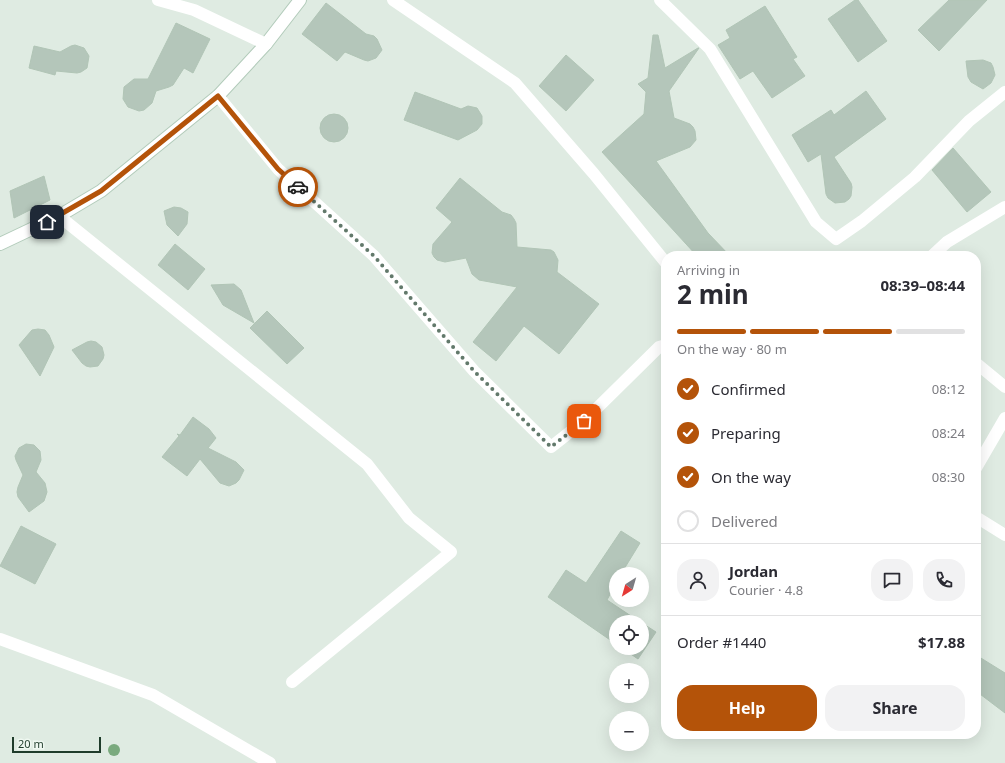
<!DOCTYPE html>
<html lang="en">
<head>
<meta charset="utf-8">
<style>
	:root { --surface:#fff; --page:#f2f2f3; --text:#2b2b33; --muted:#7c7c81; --line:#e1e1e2; --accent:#b45309 }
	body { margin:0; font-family:"Noto Sans",sans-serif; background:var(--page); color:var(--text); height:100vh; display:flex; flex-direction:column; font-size:15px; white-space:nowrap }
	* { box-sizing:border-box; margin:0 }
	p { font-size:13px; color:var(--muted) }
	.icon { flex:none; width:22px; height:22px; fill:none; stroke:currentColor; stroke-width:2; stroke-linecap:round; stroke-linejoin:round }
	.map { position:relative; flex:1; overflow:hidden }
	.side { position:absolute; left:661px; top:251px; width:320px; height:488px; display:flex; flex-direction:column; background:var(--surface); border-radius:16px; box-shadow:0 4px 16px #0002 }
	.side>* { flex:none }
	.needle { width:26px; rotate:217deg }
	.controls { position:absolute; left:609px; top:567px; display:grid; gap:8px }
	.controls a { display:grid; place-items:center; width:40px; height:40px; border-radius:50%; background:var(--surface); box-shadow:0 4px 16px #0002; font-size:20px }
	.scale { position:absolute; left:12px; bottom:10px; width:89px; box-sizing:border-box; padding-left:4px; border:2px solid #1f3c2b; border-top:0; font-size:11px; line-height:14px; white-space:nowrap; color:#1f3c2b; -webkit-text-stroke:3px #eff8f1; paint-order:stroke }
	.pin { position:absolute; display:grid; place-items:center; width:34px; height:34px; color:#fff; margin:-17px; border-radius:8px; box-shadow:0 2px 6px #0006 }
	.courier { position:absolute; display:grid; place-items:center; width:40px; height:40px; margin:-20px; border:3px solid #b45309; border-radius:50%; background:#fff; color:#222; box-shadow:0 1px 5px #0007 }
	.summary em { font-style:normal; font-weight:700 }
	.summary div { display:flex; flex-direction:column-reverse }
	.summary { display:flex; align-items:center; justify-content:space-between; height:68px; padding:0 16px }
	h1 { font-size:26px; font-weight:700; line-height:30px }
	.bar { display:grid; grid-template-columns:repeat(4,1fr); gap:6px 4px; align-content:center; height:48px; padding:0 16px }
	.bar i { height:5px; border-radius:3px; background:var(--line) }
	.bar .active { background:var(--accent) }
	.bar p { grid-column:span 4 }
	.line { display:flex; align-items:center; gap:10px; padding:0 16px; border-top:1px solid var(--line) }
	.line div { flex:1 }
	.round { display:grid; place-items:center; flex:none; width:42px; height:42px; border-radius:16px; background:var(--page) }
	ol { padding:0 16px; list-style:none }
	li { display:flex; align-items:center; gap:12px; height:44px }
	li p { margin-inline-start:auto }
	li .icon { padding:4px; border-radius:50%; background:var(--accent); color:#fff; stroke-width:4 }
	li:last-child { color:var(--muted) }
	li i { width:22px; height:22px; border:2px solid var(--line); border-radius:50% }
	.cta { display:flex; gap:8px; margin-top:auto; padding:8px 16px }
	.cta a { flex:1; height:46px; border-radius:16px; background:var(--accent); color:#fff; font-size:16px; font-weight:700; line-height:46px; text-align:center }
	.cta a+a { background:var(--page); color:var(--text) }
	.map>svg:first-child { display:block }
	.building { fill:#b4c6ba; stroke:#b1c5b6 }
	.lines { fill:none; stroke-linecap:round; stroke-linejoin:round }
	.secondary-casing { stroke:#b2cbba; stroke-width:14 }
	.minor { stroke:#fff; stroke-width:12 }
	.secondary { stroke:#fff; stroke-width:12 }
	.tree { fill:#7aaa7e }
	.done { stroke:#62796b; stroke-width:4; stroke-dasharray:0 7.2 }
	.route { stroke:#b45309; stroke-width:5 }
</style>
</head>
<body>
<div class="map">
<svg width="1005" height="763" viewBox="0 0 1005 763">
	<rect width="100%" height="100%" fill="#dfebe2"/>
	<g class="building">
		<path d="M 855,0 L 858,0 L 887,41 L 858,62 L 828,19 Z"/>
		<path d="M 949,0 L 987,0 L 939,51 L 918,30 Z"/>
		<path d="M 326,3 L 366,34 L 374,36 L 377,39 L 382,50 L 376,58 L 368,61 L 364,60 L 345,52 L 337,61 L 302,34 Z"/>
		<path d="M 765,6 L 797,57 L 793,59 L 805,76 L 772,98 L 753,71 L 740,79 L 718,45 L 730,38 L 726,30 Z"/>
		<path d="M 176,23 L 210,39 L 193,73 L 184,68 L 173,85 L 169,87 L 156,91 L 152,103 L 144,110 L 139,111 L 128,107 L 123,99 L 124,87 L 134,79 L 148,79 Z"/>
		<path d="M 653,35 L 658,35 L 665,68 L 698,48 L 699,48 L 669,91 L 674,118 L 690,124 L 693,127 L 695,131 L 696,140 L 690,147 L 656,161 L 708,233 L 730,256 L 697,256 L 602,152 L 644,114 L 646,92 L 638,84 L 648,78 Z"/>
		<path d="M 75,45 L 84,48 L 89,56 L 87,68 L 81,72 L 77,73 L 56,71 L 55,75 L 29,68 L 34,46 L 60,52 L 71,46 Z"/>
		<path d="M 566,55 L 594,80 L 566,111 L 539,86 Z"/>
		<path d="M 983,60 L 991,63 L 993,67 L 995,75 L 991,83 L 983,89 L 971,82 L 968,77 L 966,61 Z"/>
		<path d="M 866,91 L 886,119 L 834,157 L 851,183 L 852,187 L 851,196 L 849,199 L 845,202 L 835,203 L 828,198 L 826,194 L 821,154 L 808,162 L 792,135 L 831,110 L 834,115 Z"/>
		<path d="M 415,92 L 461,109 L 468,106 L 477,108 L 482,116 L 482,124 L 477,130 L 458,140 L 404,120 Z"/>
		<circle cx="334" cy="128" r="14"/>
		<path d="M 953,148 L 991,192 L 967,212 L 932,170 Z"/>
		<path d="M 44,176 L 50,200 L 14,218 L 10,191 Z"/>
		<path d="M 460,178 L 502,212 L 511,215 L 514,219 L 516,223 L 517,247 L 551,250 L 554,252 L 558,260 L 557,272 L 599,304 L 559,354 L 524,326 L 496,361 L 473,342 L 517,287 L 479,280 L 472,274 L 466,258 L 445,262 L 437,260 L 434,257 L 432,253 L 433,244 L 452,222 L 436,208 Z"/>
		<path d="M 174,207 L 181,208 L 188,212 L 187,224 L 178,236 L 167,225 L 164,211 Z"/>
		<path d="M 175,244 L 205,269 L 188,290 L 158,265 Z"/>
		<path d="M 234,284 L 241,290 L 254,323 L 223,305 L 211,285 Z"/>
		<path d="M 267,311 L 304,348 L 287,364 L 250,328 Z"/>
		<path d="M 38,329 L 45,330 L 49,335 L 54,347 L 40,376 L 19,345 L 32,330 Z"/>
		<path d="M 91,341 L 96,342 L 102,347 L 104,355 L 103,359 L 98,366 L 90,367 L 86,366 L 82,363 L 72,350 L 87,342 Z"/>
		<path d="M 193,417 L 209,429 L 216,438 L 208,448 L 236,462 L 244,470 L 239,480 L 236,483 L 229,486 L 220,483 L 200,459 L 187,476 L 162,457 L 179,436 L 177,434 L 180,435 Z"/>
		<path d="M 26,444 L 34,445 L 40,451 L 41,460 L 36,472 L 45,483 L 47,492 L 44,501 L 29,512 L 18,497 L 17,492 L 18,487 L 23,475 L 16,460 L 15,456 L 19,448 Z"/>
		<path d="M 21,526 L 56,544 L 35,584 L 0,566 Z"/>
		<path d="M 621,531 L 640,543 L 621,574 L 616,574 L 616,583 L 607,600 L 640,622 L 616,622 L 616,644 L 548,597 L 566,570 L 586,583 Z"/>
		<path d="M 642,623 L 656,632 L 638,659 L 622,648 L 642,648 Z"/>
		<path d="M 976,655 L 1005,673 L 1005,713 L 976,691 Z"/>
	</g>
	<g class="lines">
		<g class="secondary-casing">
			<path id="secondary" d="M 0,244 L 59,216 L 101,191 L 218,96 L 266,44 L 300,0"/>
		</g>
		<g class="minor">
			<path d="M 158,0 L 194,10 L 266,44"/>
			<path d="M 393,0 L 515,83 L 594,174 L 666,263"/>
			<path d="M 660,0 L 710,49 L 816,222 L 836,239 L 862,221 L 915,177 L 969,121 L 1005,92"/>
			<path d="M 218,96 L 278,169 L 374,256 L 474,371 L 551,447 L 584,421 L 659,347 L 666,345"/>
			<path d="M 59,216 L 367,464 L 409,518 L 451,552 L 292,682"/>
			<path d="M 932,256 L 947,242 L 1005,207"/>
			<path d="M 976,363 L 1005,387"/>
			<path d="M 976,468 L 1005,418"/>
			<path d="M 976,517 L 1005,535"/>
			<path d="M 0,639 L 153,695 L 270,763"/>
		</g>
		<use href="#secondary" class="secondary"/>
	</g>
	<circle class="tree" cx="114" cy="750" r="6"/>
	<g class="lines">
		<path class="done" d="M 298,187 L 374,256 L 474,371 L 551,447 L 584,421"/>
		<path class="route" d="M 47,222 L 101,191 L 218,96 L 278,169 L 298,187"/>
	</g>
</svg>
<div class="controls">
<a><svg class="needle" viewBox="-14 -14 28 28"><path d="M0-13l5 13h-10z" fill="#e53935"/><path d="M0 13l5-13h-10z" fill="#7c7c81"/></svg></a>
<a><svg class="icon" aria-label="locate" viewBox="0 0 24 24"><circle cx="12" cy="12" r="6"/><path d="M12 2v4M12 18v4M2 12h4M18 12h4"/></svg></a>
<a>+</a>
<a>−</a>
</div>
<div class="scale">20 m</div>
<div class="pin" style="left:584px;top:421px;background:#ea580c"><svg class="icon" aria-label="bag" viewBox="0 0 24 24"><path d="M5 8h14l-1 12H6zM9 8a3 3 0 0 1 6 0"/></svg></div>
<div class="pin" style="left:47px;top:222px;background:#1f2937"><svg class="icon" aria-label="home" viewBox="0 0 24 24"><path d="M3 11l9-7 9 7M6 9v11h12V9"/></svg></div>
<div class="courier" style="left:298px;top:187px"><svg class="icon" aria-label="car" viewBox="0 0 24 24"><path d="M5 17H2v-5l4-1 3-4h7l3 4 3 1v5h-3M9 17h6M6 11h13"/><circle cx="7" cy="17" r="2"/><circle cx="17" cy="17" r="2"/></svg></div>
<section class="side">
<div class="summary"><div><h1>2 min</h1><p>Arriving in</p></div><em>08:39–08:44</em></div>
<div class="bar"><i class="active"></i><i class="active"></i><i class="active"></i><i></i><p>On the way · 80 m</p></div>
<ol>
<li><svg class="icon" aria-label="check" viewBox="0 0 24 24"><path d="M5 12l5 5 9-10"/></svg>Confirmed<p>08:12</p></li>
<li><svg class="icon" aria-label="check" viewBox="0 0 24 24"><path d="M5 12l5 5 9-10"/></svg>Preparing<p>08:24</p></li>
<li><svg class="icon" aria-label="check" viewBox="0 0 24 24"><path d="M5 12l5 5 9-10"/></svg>On the way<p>08:30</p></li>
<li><i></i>Delivered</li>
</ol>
<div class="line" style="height:72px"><a class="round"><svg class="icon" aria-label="person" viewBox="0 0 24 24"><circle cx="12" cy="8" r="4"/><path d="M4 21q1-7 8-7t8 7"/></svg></a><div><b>Jordan</b><p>Courier · 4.8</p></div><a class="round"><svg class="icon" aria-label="chat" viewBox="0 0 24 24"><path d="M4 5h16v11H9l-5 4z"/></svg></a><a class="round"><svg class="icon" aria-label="phone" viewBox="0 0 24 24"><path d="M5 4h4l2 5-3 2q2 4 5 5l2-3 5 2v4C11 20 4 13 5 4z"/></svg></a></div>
<div class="line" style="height:52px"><div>Order #1440</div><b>$17.88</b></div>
<div class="cta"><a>Help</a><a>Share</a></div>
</section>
</div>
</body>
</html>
